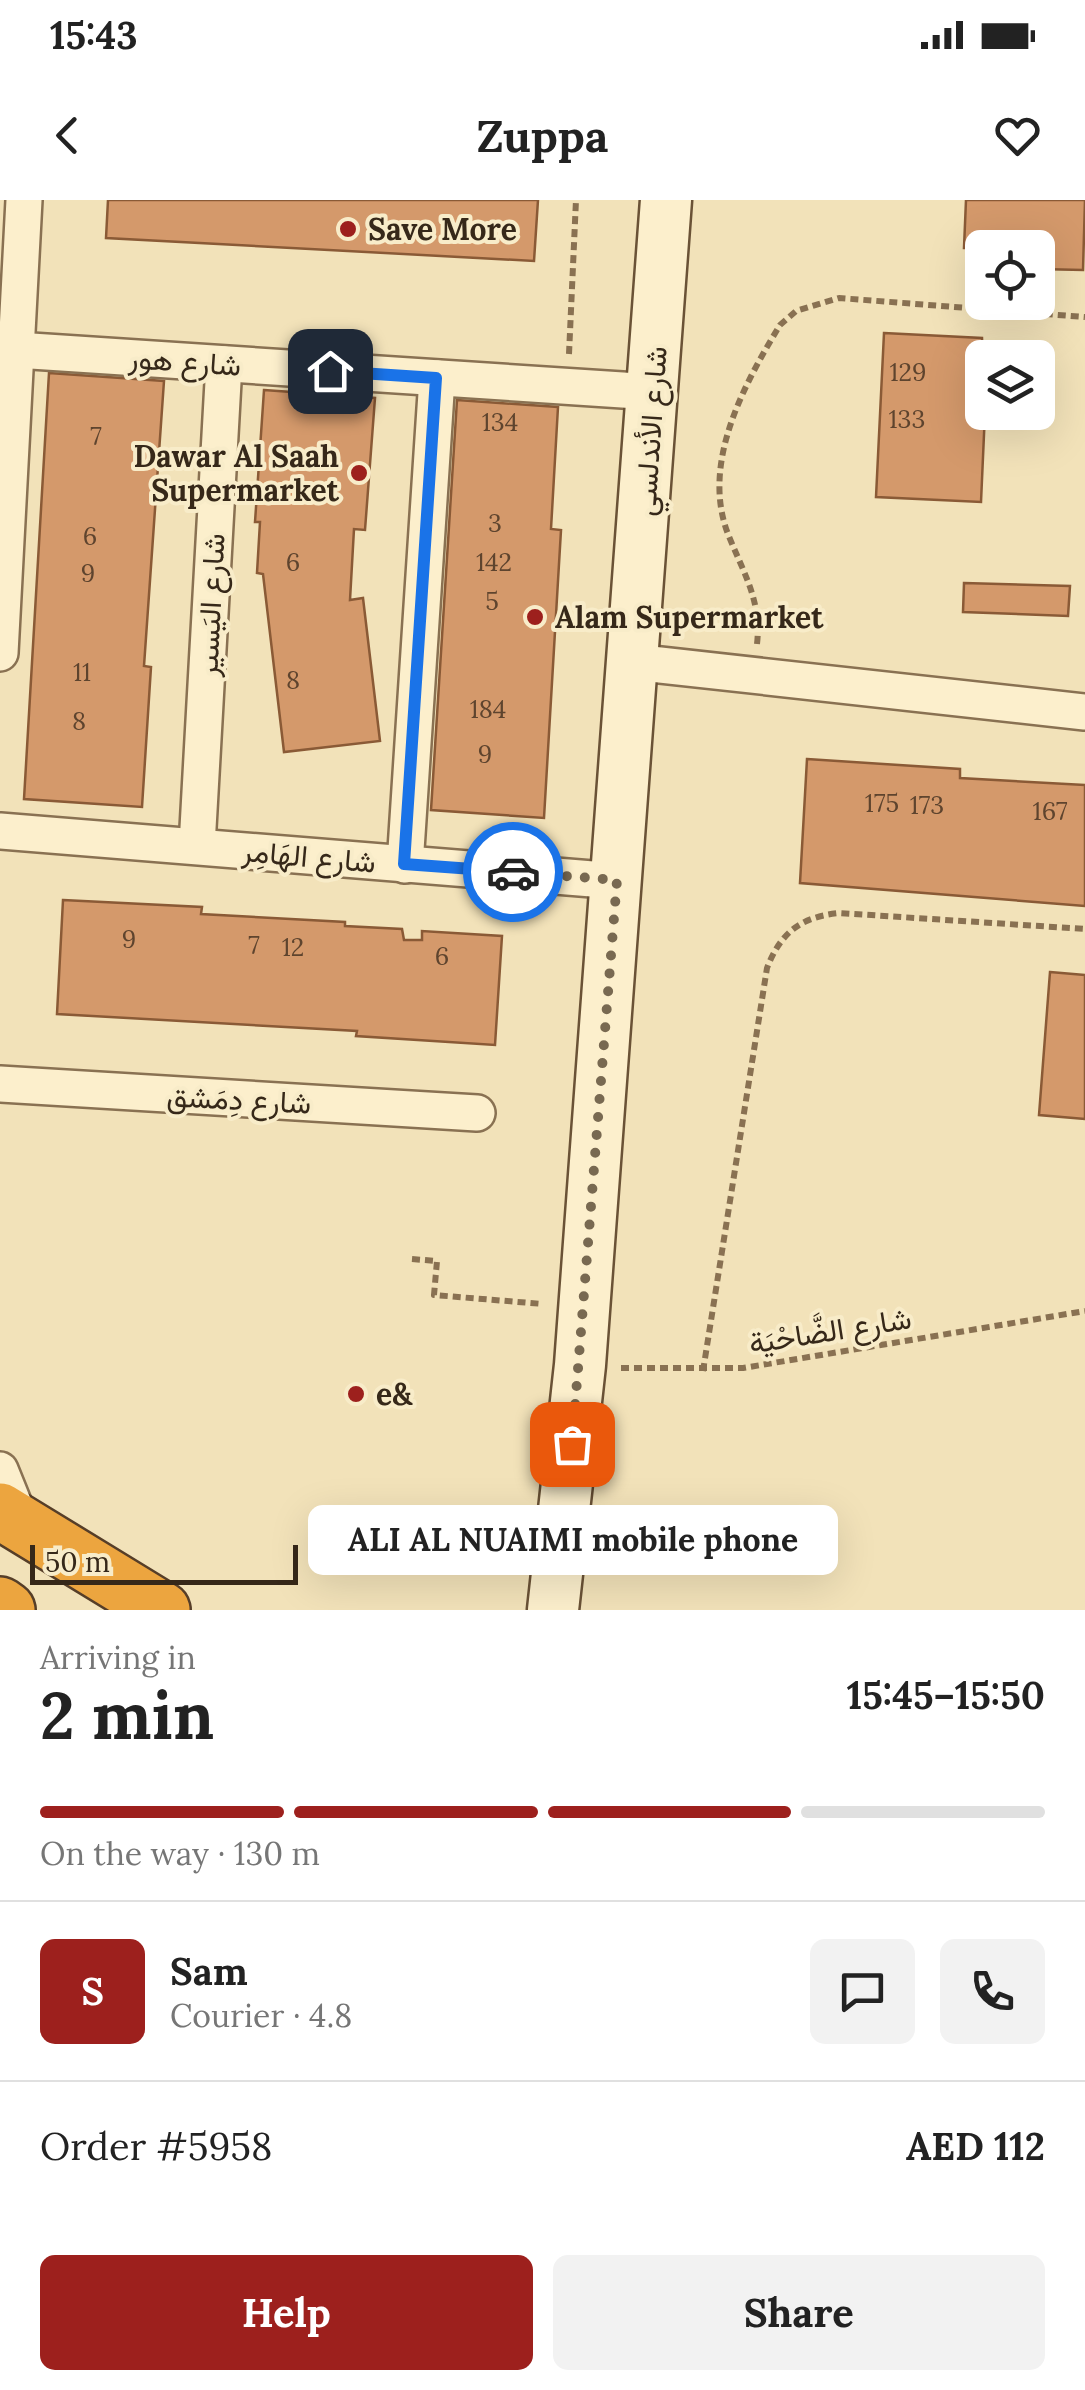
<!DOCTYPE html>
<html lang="en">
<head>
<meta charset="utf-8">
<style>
	:root { --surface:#fff; --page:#f2f2f2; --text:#222; --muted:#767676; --line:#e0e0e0; --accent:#9d201d }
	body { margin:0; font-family:Lora,Vazirmatn,serif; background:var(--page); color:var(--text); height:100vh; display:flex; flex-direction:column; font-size:38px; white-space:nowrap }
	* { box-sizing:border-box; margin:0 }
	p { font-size:32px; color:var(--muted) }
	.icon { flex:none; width:55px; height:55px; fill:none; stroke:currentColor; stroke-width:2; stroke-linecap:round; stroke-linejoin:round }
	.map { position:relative; height:1410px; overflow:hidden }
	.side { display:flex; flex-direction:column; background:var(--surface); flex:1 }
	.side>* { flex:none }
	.buttons { position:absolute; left:965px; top:30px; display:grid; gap:20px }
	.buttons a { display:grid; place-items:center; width:90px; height:90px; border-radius:15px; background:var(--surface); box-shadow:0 10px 40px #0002; font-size:50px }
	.scale { position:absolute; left:30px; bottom:25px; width:268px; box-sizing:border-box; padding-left:10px; border:5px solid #362819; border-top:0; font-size:28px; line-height:35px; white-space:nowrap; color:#362819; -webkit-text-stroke:8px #f8ecc9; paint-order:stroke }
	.pin { position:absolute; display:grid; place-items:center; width:85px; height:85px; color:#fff; margin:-42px; border-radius:20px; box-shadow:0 5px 15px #0006 }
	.courier { position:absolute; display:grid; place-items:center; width:100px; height:100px; margin:-50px; border:8px solid #1a73e8; border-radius:50%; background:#fff; color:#222; box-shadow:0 2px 12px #0007 }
	.bubble { position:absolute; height:70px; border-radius:15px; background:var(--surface); box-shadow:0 10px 40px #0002; font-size:32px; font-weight:700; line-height:70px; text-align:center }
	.head em { font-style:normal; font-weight:700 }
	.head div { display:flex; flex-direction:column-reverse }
	.head { display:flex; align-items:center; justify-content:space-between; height:170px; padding:0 40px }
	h1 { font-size:65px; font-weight:700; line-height:75px }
	.bar { display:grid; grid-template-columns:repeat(4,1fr); gap:15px 10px; align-content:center; height:120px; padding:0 40px }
	.bar i { height:12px; border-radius:8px; background:var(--line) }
	.bar .selected { background:var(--accent) }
	.bar p { grid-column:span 4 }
	.line { display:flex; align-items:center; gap:25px; padding:0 40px; border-top:2px solid var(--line) }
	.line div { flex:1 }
	.round { display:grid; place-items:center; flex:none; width:105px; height:105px; border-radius:15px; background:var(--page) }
	.primary-button { display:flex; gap:20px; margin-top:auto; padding:20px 40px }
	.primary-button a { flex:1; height:115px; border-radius:15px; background:var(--accent); color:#fff; font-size:40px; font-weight:700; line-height:115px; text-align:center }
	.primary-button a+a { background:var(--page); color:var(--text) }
	.status { display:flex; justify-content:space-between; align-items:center; height:70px; padding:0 50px; background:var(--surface); direction:ltr }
	.status svg { height:28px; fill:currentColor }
	header { display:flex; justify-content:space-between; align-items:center; height:130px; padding:0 40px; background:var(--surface); font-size:45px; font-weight:700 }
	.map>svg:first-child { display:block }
	.building { fill:#d4996b; stroke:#8a5a36; stroke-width:2.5 }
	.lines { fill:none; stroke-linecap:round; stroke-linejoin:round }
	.street-casing { stroke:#897152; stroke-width:40 }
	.secondary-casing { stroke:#6a5236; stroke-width:55 }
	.highway-casing { stroke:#563e28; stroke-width:60 }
	.path { stroke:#897152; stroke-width:6; stroke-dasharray:8 5; stroke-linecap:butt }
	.street { stroke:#fcefcc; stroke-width:35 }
	.secondary { stroke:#fcefcc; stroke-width:50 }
	.highway { stroke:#eca53f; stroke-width:55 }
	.done { stroke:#786951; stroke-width:10; stroke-dasharray:0 18 }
	.route { stroke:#1a73e8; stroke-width:12 }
	.poi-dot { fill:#9d201d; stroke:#f8ecc9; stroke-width:4 }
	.labels { text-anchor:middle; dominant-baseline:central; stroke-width:8; stroke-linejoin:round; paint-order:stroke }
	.number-label { font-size:25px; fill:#5e442e }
	.poi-label { font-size:30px; font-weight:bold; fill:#362819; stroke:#f8ecc9; text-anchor:start }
	.street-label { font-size:30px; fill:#362819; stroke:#f8ecc9 }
</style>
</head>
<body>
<div class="status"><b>15:43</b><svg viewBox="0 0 49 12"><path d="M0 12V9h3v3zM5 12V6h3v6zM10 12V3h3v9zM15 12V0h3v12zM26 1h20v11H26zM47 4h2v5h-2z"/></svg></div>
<header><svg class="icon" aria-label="back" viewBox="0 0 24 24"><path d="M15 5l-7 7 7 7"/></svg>Zuppa<svg class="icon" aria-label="heart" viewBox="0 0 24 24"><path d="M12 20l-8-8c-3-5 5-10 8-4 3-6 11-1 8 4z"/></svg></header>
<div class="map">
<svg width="1085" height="1410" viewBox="0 0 1085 1410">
	<rect width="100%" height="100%" fill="#f2e2b9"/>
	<g class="building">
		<path d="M 108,0 L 538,0 L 534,61 L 106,38 Z"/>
		<path d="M 966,0 L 1085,0 L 1083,70 L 1038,69 L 1038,48 L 964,48 Z"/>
		<path d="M 884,133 L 982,138 L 985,212 L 981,302 L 876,297 Z"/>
		<path d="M 49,173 L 164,181 L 144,466 L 151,467 L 142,607 L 24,599 Z"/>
		<path d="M 264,190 L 375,198 L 365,330 L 354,329 L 350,400 L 363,398 L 380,541 L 284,552 L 263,374 L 257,373 L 260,322 L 255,322 Z"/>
		<path d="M 457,200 L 558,207 L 551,329 L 561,330 L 544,618 L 431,610 Z"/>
		<path d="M 964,383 L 1070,386 L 1068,416 L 963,412 Z"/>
		<path d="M 807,559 L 960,569 L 960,578 L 1085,585 L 1085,706 L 800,683 Z"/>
		<path d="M 63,700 L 202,707 L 201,714 L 345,722 L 345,726 L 402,729 L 404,740 L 422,740 L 422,731 L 502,736 L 495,845 L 356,836 L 357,831 L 57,814 Z"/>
		<path d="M 1050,772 L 1085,775 L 1085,919 L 1039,915 Z"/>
	</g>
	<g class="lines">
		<g class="street-casing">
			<g id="street">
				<path d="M 16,150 L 653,192"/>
				<path d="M 0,453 L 24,0"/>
				<path d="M 633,462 L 1085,512"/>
				<path d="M 0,631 L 617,681"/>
				<path d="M 197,646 L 224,164"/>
				<path d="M 405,665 L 437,178"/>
				<path d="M 0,884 L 477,913"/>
				<path d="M 0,1270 L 21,1322"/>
			</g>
		</g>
		<g class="secondary-casing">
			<path id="secondary" d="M 553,1410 L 580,1165 L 666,0"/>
		</g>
		<g class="highway-casing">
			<g id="highway">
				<path d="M 0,1311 L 162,1410"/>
				<path d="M 0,1405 L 7,1410"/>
			</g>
		</g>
		<g class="path">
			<path d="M 569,154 L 576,0"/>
			<path d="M 757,444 C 762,401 743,372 728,334 C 701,264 743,186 780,125 L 796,111 L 839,98 L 1085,117"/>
			<path d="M 412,1059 L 437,1061 L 434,1095 L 543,1104"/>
			<path d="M 621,1168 L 743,1168 L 1085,1111"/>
			<path d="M 703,1171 L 767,768 C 781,732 801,717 839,713 L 1085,729"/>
		</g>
		<use href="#street" class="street"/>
		<use href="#secondary" class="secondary"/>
		<use href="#highway" class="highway"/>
	</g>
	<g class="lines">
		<path class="done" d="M 513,672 L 617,680 L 572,1244"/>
		<path class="route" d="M 330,171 L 436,178 L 404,664 L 513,672"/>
	</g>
	<g class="poi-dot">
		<circle cx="348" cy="29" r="10"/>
		<circle cx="359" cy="273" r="10"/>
		<circle cx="535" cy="417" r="10"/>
		<circle cx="356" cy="1194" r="10"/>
	</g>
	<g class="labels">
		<g class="number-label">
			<text x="908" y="172">129</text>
			<text x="907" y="219">133</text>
			<text x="500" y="222">134</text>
			<text x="96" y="236">7</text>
			<text x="495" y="323">3</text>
			<text x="90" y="336">6</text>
			<text x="293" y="362">6</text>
			<text x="494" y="362">142</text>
			<text x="88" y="373">9</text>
			<text x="492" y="401">5</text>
			<text x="82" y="472">11</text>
			<text x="293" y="480">8</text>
			<text x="488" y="509">184</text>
			<text x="79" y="521">8</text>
			<text x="485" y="554">9</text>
			<text x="882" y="603">175</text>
			<text x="927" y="605">173</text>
			<text x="1050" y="611">167</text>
			<text x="129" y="739">9</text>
			<text x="254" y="745">7</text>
			<text x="293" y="747">12</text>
			<text x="442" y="756">6</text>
		</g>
		<g class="poi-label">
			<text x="368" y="29">Save More</text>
			<text x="339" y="256" text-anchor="end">Dawar Al Saah<tspan x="339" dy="34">Supermarket</tspan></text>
			<text x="555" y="417">Alam Supermarket</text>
			<text x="376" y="1194">e&amp;</text>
		</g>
		<g class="street-label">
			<text transform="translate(185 161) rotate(4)">شارع هور</text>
			<text transform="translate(650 231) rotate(-86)">شارع الأندلسي</text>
			<text transform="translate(210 405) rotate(-87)">شارع اليَسير</text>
			<text transform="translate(309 656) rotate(5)">شارع الهَامِر</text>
			<text transform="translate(239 899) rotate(3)">شارع دِمَشق</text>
			<text transform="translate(830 1130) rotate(-9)">شارع الضَّاحْيَة</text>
		</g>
	</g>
</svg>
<div class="buttons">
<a><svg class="icon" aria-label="locate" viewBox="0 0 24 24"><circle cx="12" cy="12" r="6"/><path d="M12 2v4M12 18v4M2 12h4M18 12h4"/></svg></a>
<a><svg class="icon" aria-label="layers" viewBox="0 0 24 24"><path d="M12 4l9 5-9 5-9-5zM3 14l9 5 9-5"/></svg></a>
</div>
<div class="scale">50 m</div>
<div class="pin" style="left:572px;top:1244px;background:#ea580c"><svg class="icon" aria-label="bag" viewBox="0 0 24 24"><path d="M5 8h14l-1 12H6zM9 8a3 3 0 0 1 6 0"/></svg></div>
<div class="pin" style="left:330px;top:171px;background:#1f2937"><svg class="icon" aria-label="home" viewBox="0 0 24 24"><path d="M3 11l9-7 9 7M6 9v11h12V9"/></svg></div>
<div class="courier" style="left:513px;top:672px"><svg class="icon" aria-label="car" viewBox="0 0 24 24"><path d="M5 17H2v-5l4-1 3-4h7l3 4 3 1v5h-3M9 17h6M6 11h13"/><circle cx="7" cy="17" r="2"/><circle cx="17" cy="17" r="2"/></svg></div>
<div class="bubble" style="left:308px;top:1305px;width:530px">ALI AL NUAIMI mobile phone</div>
</div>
<section class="side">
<div class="head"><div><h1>2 min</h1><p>Arriving in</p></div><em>15:45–15:50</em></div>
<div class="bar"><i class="selected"></i><i class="selected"></i><i class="selected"></i><i></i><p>On the way · 130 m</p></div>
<div class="line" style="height:180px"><b class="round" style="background:var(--accent);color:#fff">S</b><div><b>Sam</b><p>Courier · 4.8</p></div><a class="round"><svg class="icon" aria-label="chat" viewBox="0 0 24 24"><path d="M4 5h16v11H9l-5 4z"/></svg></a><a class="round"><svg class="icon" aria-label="phone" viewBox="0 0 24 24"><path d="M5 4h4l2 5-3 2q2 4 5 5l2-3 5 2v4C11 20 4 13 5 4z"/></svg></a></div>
<div class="line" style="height:130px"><div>Order #5958</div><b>AED 112</b></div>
<div class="primary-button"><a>Help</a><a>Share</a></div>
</section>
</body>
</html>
